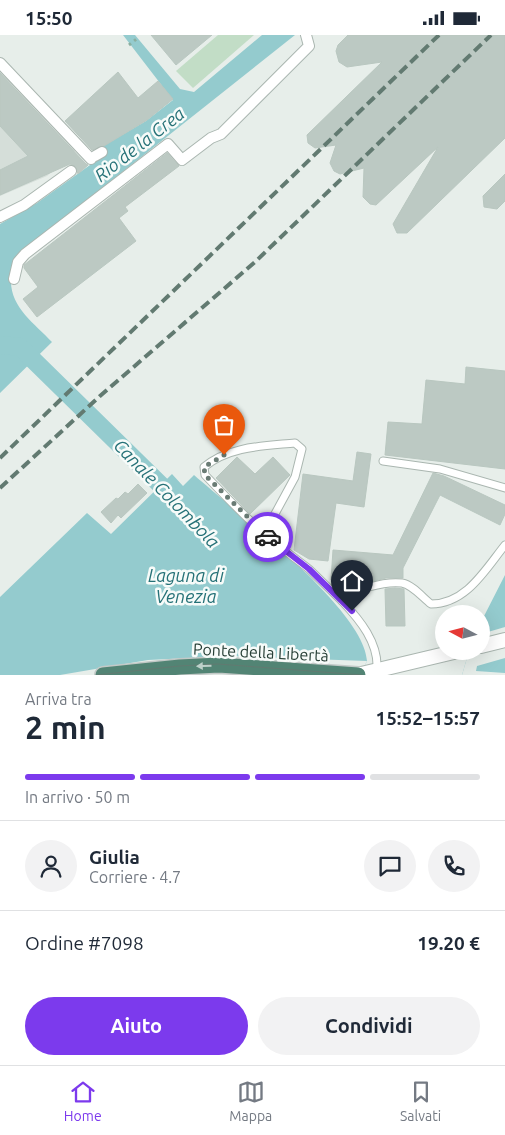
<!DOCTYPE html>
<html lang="it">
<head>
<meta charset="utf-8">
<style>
	:root { --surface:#fff; --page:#f2f2f3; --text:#1f2937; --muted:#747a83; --line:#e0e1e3; --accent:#7c3aed }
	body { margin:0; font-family:Ubuntu,sans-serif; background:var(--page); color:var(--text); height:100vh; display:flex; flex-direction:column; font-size:19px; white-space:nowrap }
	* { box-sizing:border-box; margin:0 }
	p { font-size:16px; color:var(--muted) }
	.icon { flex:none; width:28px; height:28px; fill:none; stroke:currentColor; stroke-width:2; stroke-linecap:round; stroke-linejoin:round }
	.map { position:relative; height:640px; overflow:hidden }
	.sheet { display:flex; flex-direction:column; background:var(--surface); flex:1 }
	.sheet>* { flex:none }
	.needle { width:32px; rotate:277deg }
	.tools { position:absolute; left:435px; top:570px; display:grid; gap:10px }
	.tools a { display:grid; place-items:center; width:55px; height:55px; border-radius:50%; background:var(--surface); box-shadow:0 5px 20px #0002; font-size:25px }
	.pin { position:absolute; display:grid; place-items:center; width:42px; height:42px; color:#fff; margin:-51px -21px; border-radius:50% 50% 50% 0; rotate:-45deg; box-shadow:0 0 5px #0007 }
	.pin .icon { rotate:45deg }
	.courier { position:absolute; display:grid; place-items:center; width:50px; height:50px; margin:-25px; border:4px solid #7c3aed; border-radius:50%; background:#fff; color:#222; box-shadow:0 1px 6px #0007 }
	.headline em { font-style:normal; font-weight:600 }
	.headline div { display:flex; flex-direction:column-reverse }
	.headline { display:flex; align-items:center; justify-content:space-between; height:85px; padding:0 25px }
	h1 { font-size:32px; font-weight:600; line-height:38px }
	.bar { display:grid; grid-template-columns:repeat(4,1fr); gap:8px 5px; align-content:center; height:60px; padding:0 25px }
	.bar i { height:6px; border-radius:4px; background:var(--line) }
	.bar .selected { background:var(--accent) }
	.bar p { grid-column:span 4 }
	.line { display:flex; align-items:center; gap:12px; padding:0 25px; border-top:1px solid var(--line) }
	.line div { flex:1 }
	.round { display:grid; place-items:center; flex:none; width:52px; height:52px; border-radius:26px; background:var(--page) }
	.cta { display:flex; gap:10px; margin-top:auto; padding:10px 25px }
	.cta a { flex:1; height:58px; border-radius:30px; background:var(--accent); color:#fff; font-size:20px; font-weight:600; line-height:58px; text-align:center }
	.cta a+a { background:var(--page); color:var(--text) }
	.status { display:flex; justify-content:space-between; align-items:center; height:35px; padding:0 25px; background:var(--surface); direction:ltr }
	.status svg { height:14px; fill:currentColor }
	.dock { display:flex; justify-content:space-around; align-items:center; height:70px; border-top:1px solid var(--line); background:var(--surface); font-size:14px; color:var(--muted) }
	.dock a { display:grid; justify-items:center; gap:2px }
	.dock .selected { color:var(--accent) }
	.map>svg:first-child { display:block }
	.built { fill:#d5ded9 }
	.green { fill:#c2ddc6 }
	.water { fill:#94cbce }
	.pier { fill:#e7eeea }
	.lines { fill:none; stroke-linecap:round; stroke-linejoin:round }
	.canal { stroke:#94cbce; stroke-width:18 }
	.building { fill:#bcc9c3; stroke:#b9c7c0 }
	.service-casing { stroke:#aab6b0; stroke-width:9 }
	.pedestrian-casing { stroke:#aab6b0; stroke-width:12 }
	.minor-casing { stroke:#aab6b0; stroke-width:16 }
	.trunk-casing { stroke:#c3c9c7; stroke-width:18 }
	.path { stroke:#8aafa0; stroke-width:3; stroke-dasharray:2.5 4; stroke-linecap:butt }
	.service { stroke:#fff; stroke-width:7 }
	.pedestrian { stroke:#fff; stroke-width:10 }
	.minor { stroke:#fff; stroke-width:14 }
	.trunk { stroke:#528474; stroke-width:15 }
	.tram { stroke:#627a71; stroke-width:1 }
	.rail { stroke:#627a71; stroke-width:4; stroke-dasharray:10 5; stroke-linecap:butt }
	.oneway { fill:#bdd1ca }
	.done { stroke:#6a7c75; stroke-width:5; stroke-dasharray:0 9 }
	.route { stroke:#7c3aed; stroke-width:6 }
	.labels { text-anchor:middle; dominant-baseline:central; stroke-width:5; stroke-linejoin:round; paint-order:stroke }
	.street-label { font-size:16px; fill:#273f36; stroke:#f7fbf9 }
	.water-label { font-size:18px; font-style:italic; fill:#257177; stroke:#f7fbf9 }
</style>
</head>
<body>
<div class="status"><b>15:50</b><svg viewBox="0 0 49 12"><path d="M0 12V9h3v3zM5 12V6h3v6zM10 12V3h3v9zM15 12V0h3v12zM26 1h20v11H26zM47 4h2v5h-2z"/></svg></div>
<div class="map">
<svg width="505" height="640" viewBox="0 0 505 640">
	<rect width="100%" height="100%" fill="#e7eeea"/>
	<path class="built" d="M 0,32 L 77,114 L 47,141 L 0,161 Z"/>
	<path class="green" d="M 218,0 L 254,0 L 193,53 L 176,36 Z"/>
	<g class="water">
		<path d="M 123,0 L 135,0 L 180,54 L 194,57 L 262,0 L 295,0 L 38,204 L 11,245 C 10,272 35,289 52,307 L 0,358 L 0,189 L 37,168 L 104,120 L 100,113 L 146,86 L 173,65 Z"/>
		<path d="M 172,439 L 183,451 L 194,440 C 235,476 365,575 367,626 L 360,640 L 0,640 L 0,562 L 87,478 L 111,499 Z"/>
		<path d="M 505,540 L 505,640 L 462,640 L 469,616 L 481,616 L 481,587 Z"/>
	</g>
	<g class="pier">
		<path d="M 505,592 L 505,623 L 477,631 L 476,636 L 505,638 L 505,640 L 462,640 L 469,616 L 481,616 L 481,599 Z"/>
		<path d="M 230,621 L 367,626 L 360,640 L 60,640 L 148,625 Z"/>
	</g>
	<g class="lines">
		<path class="canal" d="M 0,310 L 20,312 L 177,466"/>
	</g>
	<g class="building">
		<path d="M 151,0 L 212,0 L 176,30 Z"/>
		<path d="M 348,0 L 505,0 L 505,103 L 407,198 L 397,198 L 393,189 L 438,112 L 376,170 L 370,169 L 363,162 L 364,133 L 340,139 L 334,136 L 330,128 L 336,110 L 315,113 L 308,108 L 307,100 L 382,27 L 347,32 L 339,27 L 336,16 L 338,10 Z"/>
		<path d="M 118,37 L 138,63 L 158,46 L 173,64 L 147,85 L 104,111 L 92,115 L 65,86 Z"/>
		<path d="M 0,38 L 86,129 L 88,130 L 78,139 L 76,132 L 70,129 L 0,160 L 0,135 L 28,121 L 0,91 Z"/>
		<path d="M 167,118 L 179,131 L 125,172 L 128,176 L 119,183 L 136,206 L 37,282 L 23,264 L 38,252 L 24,233 L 24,230 Z"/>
		<path d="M 505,139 L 505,166 L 497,174 L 484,172 L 483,161 Z"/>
		<path d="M 466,332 L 505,336 L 505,434 L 385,420 L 388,387 L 422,389 L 426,345 L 465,349 Z"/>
		<path d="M 357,417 L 371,419 L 364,472 L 336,468 L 328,526 L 309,524 L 294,515 L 303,439 L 353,446 Z"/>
		<path d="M 237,422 L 255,439 L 273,422 L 290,440 L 250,479 L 216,443 Z"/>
		<path d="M 433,438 L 444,441 L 505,470 L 505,479 L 500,490 L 440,460 L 403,533 L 403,543 L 386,543 L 366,548 L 331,545 L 333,515 L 393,520 Z"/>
		<path d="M 138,449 L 147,458 L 121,483 L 118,480 L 111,488 L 101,477 L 116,463 L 118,464 L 125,457 L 128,459 Z"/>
		<path d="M 395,553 L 404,554 L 405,591 L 386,591 L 385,554 Z"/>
	</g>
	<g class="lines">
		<g class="service-casing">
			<g id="service">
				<path d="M 383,426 L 440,434 L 505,453"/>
				<path d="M 264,499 L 295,442 L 302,414 L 295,408 C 264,411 229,411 204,432 L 205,440 C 226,462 247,484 270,504 L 309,534 L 342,566"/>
				<path d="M 377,635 C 379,608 360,585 342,566 C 355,554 384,546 402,548 C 413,550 423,563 431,569 C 466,569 485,535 505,510"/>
			</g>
		</g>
		<g class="pedestrian-casing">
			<g id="pedestrian">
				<path d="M 0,28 L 91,124"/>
				<path d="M 95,121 L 102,117"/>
				<path d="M 0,182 L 24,170 L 71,136"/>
				<path d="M 14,244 L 18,227 L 25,219 L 168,109 L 182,125 L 211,103 L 221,99 L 309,11 L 306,0"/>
			</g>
		</g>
		<g class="minor-casing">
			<g id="minor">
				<path d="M 481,611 L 505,605"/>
				<path d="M 357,640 L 458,616"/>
			</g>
		</g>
		<g class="trunk-casing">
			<path id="trunk" d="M 103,640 L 180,632 L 219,630 L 358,640"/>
		</g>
		<path class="path" d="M 129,10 L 139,2"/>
		<use href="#service" class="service"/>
		<use href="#pedestrian" class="pedestrian"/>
		<use href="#minor" class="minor"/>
		<use href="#trunk" class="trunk"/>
		<path class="tram" d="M 97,640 L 179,631 L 218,629 L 362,640"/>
		<g class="rail">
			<path d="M 0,423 L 439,0"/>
			<path d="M 0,453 L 100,361 L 255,227 L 491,0"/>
		</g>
	</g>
	<defs><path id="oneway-solid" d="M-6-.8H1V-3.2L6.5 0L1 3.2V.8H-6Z" transform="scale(1.25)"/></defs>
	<use class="oneway" href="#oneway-solid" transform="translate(204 631) rotate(178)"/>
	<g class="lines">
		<path class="done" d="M 224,420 L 204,432 L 205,440 L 268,502"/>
		<path class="route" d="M 268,502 L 309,534 L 352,576"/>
	</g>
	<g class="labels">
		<g class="street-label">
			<text transform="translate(261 617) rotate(3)">Ponte della Libertà</text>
		</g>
		<g class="water-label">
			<text transform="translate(139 109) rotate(-38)">Rio de la Crea</text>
			<text transform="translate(167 458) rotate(46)">Canale Colombola</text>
			<text x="186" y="540">Laguna di<tspan x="186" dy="21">Venezia</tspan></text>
		</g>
	</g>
</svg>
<div class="tools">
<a><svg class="needle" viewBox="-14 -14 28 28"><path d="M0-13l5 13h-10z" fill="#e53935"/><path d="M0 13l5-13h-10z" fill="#747a83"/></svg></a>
</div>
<div class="pin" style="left:224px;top:420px;background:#ea580c"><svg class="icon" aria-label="bag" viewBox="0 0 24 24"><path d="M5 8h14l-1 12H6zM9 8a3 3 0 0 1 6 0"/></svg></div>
<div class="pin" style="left:352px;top:576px;background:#1f2937"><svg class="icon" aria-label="home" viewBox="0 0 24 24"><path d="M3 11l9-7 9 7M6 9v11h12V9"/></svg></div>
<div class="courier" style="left:268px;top:502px"><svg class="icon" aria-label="car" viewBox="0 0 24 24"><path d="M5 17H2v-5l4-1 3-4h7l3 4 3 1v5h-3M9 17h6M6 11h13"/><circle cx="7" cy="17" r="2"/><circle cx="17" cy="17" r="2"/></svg></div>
</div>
<section class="sheet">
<div class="headline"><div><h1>2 min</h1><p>Arriva tra</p></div><em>15:52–15:57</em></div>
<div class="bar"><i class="selected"></i><i class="selected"></i><i class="selected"></i><i></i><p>In arrivo · 50 m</p></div>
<div class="line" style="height:90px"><a class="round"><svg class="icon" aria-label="person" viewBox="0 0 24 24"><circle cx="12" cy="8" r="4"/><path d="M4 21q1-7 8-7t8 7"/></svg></a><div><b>Giulia</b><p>Corriere · 4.7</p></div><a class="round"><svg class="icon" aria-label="chat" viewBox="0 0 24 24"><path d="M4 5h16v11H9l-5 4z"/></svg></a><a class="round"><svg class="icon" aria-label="phone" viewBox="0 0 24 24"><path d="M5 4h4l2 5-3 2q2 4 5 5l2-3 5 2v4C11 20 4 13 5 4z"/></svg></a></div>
<div class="line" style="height:65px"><div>Ordine #7098</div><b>19.20 €</b></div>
<div class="cta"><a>Aiuto</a><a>Condividi</a></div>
</section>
<nav class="dock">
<a class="selected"><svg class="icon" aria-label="home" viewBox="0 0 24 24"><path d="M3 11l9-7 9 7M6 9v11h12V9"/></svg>Home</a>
<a><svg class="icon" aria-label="map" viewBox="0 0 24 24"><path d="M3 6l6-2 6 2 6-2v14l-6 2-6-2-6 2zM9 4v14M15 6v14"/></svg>Mappa</a>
<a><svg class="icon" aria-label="saved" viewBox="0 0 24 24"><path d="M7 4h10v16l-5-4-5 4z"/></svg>Salvati</a>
</nav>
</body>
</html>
